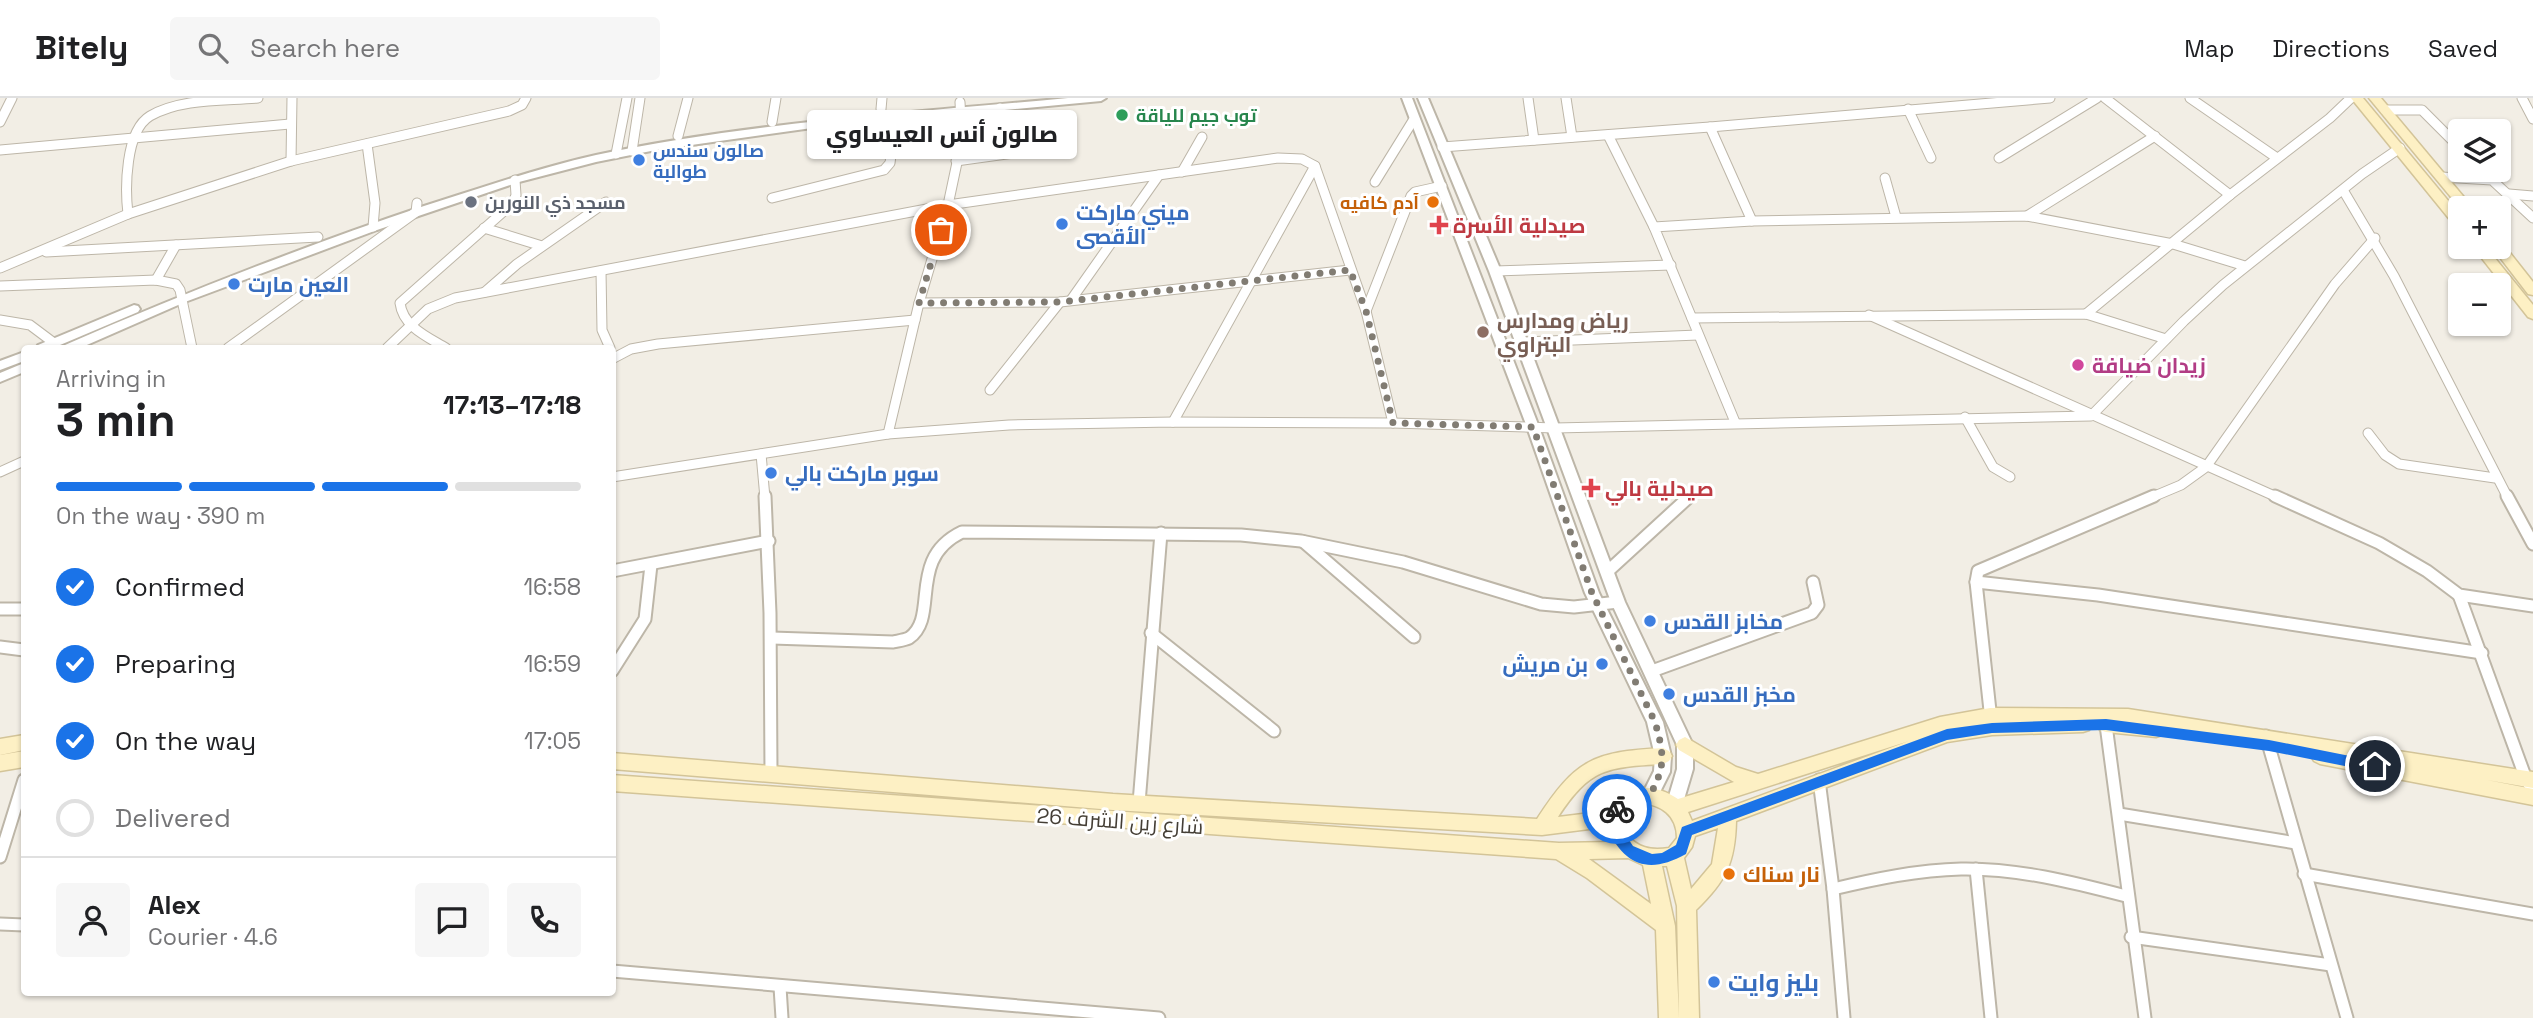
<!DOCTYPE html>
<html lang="en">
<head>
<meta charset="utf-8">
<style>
	:root { --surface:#fff; --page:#f6f6f6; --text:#202124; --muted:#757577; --line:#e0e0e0; --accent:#1a73e8 }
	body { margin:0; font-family:"Space Grotesk",Cairo,sans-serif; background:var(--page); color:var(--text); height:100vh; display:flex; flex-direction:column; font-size:26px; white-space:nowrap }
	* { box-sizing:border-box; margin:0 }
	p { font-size:23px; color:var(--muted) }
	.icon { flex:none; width:38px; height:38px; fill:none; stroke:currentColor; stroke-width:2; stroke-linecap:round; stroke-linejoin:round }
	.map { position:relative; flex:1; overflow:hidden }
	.drawer { position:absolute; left:21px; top:247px; width:595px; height:651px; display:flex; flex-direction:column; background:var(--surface); border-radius:7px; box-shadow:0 2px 5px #0004 }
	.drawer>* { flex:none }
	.tools { position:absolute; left:2448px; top:21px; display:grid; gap:14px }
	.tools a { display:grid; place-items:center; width:63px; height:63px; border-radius:7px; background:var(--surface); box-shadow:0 2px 5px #0004; font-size:35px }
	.pin { position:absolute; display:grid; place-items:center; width:60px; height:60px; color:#fff; margin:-30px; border:4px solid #fff; border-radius:50%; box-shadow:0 2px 7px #0007 }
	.courier { position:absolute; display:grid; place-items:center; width:70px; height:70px; margin:-35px; border:5px solid #1a73e8; border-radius:50%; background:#fff; color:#222; box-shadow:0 2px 9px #0007 }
	.bubble { position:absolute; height:49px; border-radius:7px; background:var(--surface); box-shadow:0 2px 5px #0004; font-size:23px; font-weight:800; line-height:49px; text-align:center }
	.head em { font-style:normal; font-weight:800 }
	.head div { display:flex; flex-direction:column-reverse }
	.head { display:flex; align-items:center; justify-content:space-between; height:119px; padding:0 35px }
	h1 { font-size:46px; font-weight:800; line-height:52px }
	.bar { display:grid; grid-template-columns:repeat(4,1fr); gap:10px 7px; align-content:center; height:84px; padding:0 35px }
	.bar i { height:9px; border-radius:5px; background:var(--line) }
	.bar .on { background:var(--accent) }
	.bar p { grid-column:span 4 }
	.line { display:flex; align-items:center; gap:18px; padding:0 35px; border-top:2px solid var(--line) }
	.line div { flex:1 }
	.round { display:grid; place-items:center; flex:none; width:74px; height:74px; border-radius:7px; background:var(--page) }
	ol { padding:0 35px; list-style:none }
	li { display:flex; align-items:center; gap:21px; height:77px }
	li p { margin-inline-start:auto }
	li .icon { padding:7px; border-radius:50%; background:var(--accent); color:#fff; stroke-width:4 }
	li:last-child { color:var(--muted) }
	li i { width:38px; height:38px; border:4px solid var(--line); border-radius:50% }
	header { display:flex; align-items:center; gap:42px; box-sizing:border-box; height:98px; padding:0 35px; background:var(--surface); border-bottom:2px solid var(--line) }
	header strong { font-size:33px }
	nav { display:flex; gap:38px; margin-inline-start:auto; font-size:24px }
	.search { width:490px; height:63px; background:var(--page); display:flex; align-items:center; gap:18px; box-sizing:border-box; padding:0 24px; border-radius:7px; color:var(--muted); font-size:26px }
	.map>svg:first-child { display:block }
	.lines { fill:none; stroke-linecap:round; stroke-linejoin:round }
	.minor-far1-casing { stroke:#bdb6a8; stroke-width:11 }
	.minor-casing { stroke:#bdb6a8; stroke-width:15 }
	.tertiary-casing { stroke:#bdb6a8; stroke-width:4 }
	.secondary-casing { stroke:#d3c498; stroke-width:3 }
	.minor-far1 { stroke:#fff; stroke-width:9 }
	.minor { stroke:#fff; stroke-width:11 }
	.tertiary { fill:#fff; fill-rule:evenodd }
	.secondary { fill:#fdf0c4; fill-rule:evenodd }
	.route { fill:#1a73e8 }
	.done { stroke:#817c73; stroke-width:7; stroke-dasharray:0 12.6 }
	.leisure-dot { fill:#2e9e5b; stroke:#fff; stroke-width:2.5 }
	.shop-dot { fill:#3f7fe0; stroke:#fff; stroke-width:2.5 }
	.worship-dot { fill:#6b7280; stroke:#fff; stroke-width:2.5 }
	.food-dot { fill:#e8710a; stroke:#fff; stroke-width:2.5 }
	.health-dot { fill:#e0444e; stroke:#fff; stroke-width:2.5 }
	.education-dot { fill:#8d6e63; stroke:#fff; stroke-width:2.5 }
	.hotel-dot { fill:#d1479c; stroke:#fff; stroke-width:2.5 }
	.labels { text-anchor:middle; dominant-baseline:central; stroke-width:6; stroke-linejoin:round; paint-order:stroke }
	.far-leisure-label { font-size:18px; font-weight:bold; fill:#27864d; stroke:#fff; text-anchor:start }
	.far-shop-label { font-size:18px; font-weight:bold; fill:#366cbe; stroke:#fff; text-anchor:start }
	.far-worship-label { font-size:18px; font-weight:bold; fill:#5b616d; stroke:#fff; text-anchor:start }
	.far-food-label { font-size:18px; font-weight:bold; fill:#c56008; stroke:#fff; text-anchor:end }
	.shop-label { font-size:21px; font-weight:bold; fill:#366cbe; stroke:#fff; text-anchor:start }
	.health-label { font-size:21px; font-weight:bold; fill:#be3a42; stroke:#fff; text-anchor:start }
	.education-label { font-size:21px; font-weight:bold; fill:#785e54; stroke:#fff; text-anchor:start }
	.hotel-label { font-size:21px; font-weight:bold; fill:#b23c85; stroke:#fff; text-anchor:start }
	.street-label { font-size:21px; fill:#443e35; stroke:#fff }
	.food-label { font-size:21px; font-weight:bold; fill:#c56008; stroke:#fff; text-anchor:start }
	.near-shop-label { font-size:24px; font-weight:bold; fill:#366cbe; stroke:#fff; text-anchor:start }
</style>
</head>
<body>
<header>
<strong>Bitely</strong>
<div class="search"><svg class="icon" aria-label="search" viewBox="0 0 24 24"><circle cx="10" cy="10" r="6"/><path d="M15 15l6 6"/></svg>Search here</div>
<nav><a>Map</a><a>Directions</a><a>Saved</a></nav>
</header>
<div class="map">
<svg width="2533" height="920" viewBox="0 0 2533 920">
	<rect width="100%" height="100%" fill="#f2eee5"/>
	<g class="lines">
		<g class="minor-far1-casing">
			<g id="minor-far1">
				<path d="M 1528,0 L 1534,42"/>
				<path d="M 1566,0 L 1572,39"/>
				<path d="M 2105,0 L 2230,97"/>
				<path d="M 2190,0 L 2277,60"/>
				<path d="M 2522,0 L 2533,21"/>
				<path d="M 881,11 L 882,0"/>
				<path d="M 1908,11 L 1931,60"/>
				<path d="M 2385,12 L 2422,12 L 2460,50"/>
				<path d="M 0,24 L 12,0"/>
				<path d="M 772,24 L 776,0"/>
				<path d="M 1608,37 L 1654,129"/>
				<path d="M 678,38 L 688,0"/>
				<path d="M 962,41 L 1000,10"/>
				<path d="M 367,46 L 375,105 L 373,129"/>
				<path d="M 1442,49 L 1710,29"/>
				<path d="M 0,52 L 290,26"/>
				<path d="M 632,53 L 640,0"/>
				<path d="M 616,56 L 627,0"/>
				<path d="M 1999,60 L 2097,0"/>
				<path d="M 291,63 L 292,0"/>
				<path d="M 956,63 L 1071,47"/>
				<path d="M 1315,68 L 1366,213 L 1393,325"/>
				<path d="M 1182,74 L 1202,39"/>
				<path d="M 2441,79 L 2492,82 L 2533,120"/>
				<path d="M 1885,80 L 1896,119"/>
				<path d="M 1375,84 L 1414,21"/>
				<path d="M 2343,92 L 2394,178 L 2508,400"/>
				<path d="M 2509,96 L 2533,98"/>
				<path d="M 772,100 L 884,72 L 890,65 L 896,19"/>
				<path d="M 128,116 C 125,91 125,33 150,18 C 181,0 224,3 258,0"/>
				<path d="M 2027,118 L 2155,38"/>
				<path d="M 1752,123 L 1710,29 L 2050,0"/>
				<path d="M 484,130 L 542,148"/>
				<path d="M 46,154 L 318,139"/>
				<path d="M 0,170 L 128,116 L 291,63 L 509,13 L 522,7 L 526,0"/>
				<path d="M 601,173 L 602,232 L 610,250"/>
				<path d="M 1495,173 L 1671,167"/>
				<path d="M 156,182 L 176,147"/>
				<path d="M 0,188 L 156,182 L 176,186 L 180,192 L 192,250"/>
				<path d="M 485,194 L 517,166 L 606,104"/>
				<path d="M 1071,202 L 1159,77"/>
				<path d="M 919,205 L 1060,204 L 1350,172"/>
				<path d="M 1366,213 L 1411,98 L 1415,94 L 1442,88"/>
				<path d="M 2086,216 L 2230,97 L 2330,20 L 2351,0"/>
				<path d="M 1869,217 L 2279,400"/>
				<path d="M 1692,220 L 2086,216 L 2166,241"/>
				<path d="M 0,222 L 30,227 L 54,245"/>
				<path d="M 1522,244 L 1698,237"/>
				<path d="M 228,250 L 416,114 L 417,105"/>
				<path d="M 387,250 L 428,211 L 455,200 L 948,107 L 1278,60 L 1302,61 L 1315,68 L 1173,324"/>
				<path d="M 446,250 C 428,239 403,229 400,205 L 513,105 L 516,97 L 515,82"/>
				<path d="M 612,261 L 631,251 L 658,246 L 915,222"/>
				<path d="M 990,292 L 1060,204"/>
				<path d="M 1965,319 L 1993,369 L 2010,379"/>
				<path d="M 1735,324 L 1654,129 L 1752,123 L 2027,118 L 2173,146 L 2245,168"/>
				<path d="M 2368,335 L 2385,357 L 2399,366 L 2495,380"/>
				<path d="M 888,336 L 919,205 L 948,107 L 962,41 L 960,4"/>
				<path d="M 761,356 L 765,400"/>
				<path d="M 0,374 L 24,363"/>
				<path d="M 612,379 L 888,336 L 1009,327 L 1173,324 L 1393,325 L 1555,330 L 2091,318 L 2184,223 L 2223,187 L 2362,76 L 2400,50"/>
				<path d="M 1688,400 L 1696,393"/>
				<path d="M 2150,400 L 2181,387 L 2206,369 L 2335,186 L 2375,140"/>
			</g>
		</g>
		<g class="minor-casing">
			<g id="minor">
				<path d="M 765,398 L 770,515 L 771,674"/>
				<path d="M 2275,398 L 2379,445 L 2427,473 L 2459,497 L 2533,508"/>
				<path d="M 2507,398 L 2533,446"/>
				<path d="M 1304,444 L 1414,539"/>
				<path d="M 612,473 L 769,443"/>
				<path d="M 1607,474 L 1690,398"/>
				<path d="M 1976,484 L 2098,497 L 2482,555"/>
				<path d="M 2459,497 L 2526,681 L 2533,693"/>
				<path d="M 0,511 L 24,511"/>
				<path d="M 1151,535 L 1274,633"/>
				<path d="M 772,540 L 893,544 C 897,543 905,542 909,540 C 940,519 906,461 962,434 L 1241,437 L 1301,443 L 1403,464 L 1541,506 L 1574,509 L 1618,504"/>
				<path d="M 0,549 L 24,552"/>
				<path d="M 612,573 L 645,521 L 651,467"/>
				<path d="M 1652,573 L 1812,515 L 1818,507 L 1813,484"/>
				<path d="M 1991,622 L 1976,484 L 1978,473 L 2154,398"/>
				<path d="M 2106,627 L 2145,920"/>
				<path d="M 2266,638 L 2347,920"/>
				<path d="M 1819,682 L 1833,791 L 1844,920"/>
				<path d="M 1139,705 L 1161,435"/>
				<path d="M 2119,716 L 2296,745"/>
				<path d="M 0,759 L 24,682"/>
				<path d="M 1976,771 L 1991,920"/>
				<path d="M 2304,776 L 2533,816"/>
				<path d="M 1833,791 C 1875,781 1918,772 1961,771 C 2017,770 2072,784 2126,798"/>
				<path d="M 0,826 L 24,827"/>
				<path d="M 2131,839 L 2331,867"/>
				<path d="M 612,873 L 1159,920"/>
				<path d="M 780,889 L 782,920"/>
			</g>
		</g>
		<g class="tertiary-casing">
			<g id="tertiary">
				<path d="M 1068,0 L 1106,0 L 1101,3 L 812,30 L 656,52 L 596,64 L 519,84 L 377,132 L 185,204 L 80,250 L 63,250 L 65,247 C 182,196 302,149 424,108 C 481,90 538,70 596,57 C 751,24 910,15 1068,0 Z"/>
				<path d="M 1402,0 L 1412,0 L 1539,329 L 1599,495 L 1663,624 L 1671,658 L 1670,674 L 1656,702 L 1650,704 L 1644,702 L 1642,697 L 1654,673 L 1655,658 L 1647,624 L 1585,495 L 1527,329 Z"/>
				<path d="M 1418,0 L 1428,0 L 1501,173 L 1625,504 L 1693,647 L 1693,671 L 1682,708 L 1680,713 L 1674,715 L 1668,713 L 1666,708 L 1677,671 L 1677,647 L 1611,504 L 1489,173 Z"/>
				<path d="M 134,207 L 138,208 L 140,211 L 138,214 L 53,250 L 36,250 L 38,247 Z"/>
				<path d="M 24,254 L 24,263 L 0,272 L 0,263 Z"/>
				<path d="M 24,265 L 24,274 L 0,284 L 0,275 Z"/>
			</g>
		</g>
		<g class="secondary-casing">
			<g id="secondary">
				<path d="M 2351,0 L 2363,0 L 2460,117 L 2460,129 L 2455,128 Z"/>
				<path d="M 2369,0 L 2381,0 L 2473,110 L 2460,110 Z"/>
				<path d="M 2499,145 L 2503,146 L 2533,184 L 2533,197 L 2528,196 L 2492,149 L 2499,149 Z"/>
				<path d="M 2473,149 L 2486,149 L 2533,207 L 2533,221 L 2528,219 Z"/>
				<path d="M 1990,610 L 2128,611 L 2533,674 L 2533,690 L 2487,682 L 2533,691 L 2533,707 L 2320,666 L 2314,663 L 2311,658 L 2313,653 L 2164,631 L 2162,637 L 2156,639 L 2106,634 L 2100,632 L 2098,625 L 2091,625 L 2089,632 L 2083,634 L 1992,637 L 1947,644 L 1736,723 C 1735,765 1726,783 1696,812 L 1699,920 L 1679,920 L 1677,808 L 1667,768 L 1662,768 L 1675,828 L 1679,920 L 1659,920 L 1656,832 L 1587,780 L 1556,761 L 612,693 L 612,677 L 1559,745 L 1611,744 L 1605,729 L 1542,737 L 1113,712 L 612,671 L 612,655 L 1113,696 L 1537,721 C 1576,661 1593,654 1663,650 L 1669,653 L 1672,658 L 1669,663 L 1663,666 C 1607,669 1590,670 1558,719 L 1607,713 C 1623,685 1653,684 1678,701 L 1734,684 L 1679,652 L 1676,647 L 1679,642 L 1685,639 L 1736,669 L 1758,676 L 1940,619 ZM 1909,643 L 1692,723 L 1688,714 ZM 1639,705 C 1661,706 1677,717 1677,740 L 1669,750 C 1650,753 1638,750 1625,735 L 1623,718 L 1629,711 ZM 1718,730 L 1712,766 L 1691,791 L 1684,760 L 1692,749 L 1695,738 ZM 1628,760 L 1643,767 L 1651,806 L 1589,761 Z"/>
				<path d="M 24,637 L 24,652 L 0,657 L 0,641 Z"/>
				<path d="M 24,653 L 24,669 L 0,673 L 0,657 Z"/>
			</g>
		</g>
		<use href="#minor-far1" class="minor-far1"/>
		<use href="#minor" class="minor"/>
		<use href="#tertiary" class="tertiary"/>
		<use href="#secondary" class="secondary"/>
	</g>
	<path class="route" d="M 2106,621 L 2269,642 L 2375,663 L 2381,668 L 2375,674 L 2269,653 L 2106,632 L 1992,635 L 1947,642 L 1692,737 L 1686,756 C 1650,776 1626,769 1607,731 L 1612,707 L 1622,707 L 1621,730 L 1633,748 L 1652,756 L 1662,755 L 1676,747 L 1682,729 L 1947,631 L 1992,625 Z"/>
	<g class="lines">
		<path class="done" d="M 941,132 L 919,205 L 1060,204 L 1350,172 L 1366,213 L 1393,325 L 1533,329 L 1592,495 L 1655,624 C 1664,656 1666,668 1650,697 L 1629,700 L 1617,711"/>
	</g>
	<circle class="leisure-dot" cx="1122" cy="17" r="7"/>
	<g class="shop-dot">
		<circle cx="639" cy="62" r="7"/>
		<circle cx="1062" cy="126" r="7"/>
		<circle cx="234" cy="186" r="7"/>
		<circle cx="771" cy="375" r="7"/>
		<circle cx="1650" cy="523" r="7"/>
		<circle cx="1602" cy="566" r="7"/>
		<circle cx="1669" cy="596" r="7"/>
		<circle cx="1714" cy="884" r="7"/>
	</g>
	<circle class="worship-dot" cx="471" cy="104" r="7"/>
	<g class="food-dot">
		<circle cx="1433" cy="104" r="7"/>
		<circle cx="1729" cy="776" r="7"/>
	</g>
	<g class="health-dot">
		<path d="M1435.5 116.5h7v7h7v7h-7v7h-7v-7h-7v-7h7z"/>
		<path d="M1587.5 379.5h7v7h7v7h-7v7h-7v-7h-7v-7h7z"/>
	</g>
	<circle class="education-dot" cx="1483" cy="234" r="7"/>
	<circle class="hotel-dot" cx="2078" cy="267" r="7"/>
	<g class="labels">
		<g class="far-leisure-label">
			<text x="1136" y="17">توب جيم للياقة</text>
		</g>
		<g class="far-shop-label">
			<text x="653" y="52">صالون سندس<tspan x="653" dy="21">طوالبة</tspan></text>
		</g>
		<g class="far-worship-label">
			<text x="485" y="104">مسجد ذي النورين</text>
		</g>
		<g class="far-food-label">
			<text x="1419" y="104">آدم كافيه</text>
		</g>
		<g class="shop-label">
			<text x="1076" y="114">ميني ماركت<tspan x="1076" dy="24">الأقصى</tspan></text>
			<text x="248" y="186">العين مارت</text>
			<text x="785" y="375">سوبر ماركت بالي</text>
			<text x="1664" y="523">مخابز القدس</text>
			<text x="1588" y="566" text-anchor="end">بن مريش</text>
			<text x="1683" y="596">مخبز القدس</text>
		</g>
		<g class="health-label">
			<text x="1453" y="127">صيدلية الأسرة</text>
			<text x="1605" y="390">صيدلية بالي</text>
		</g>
		<g class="education-label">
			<text x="1497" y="222">رياض ومدارس<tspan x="1497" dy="24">البتراوي</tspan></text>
		</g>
		<g class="hotel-label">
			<text x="2092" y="267">زيدان ضيافة</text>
		</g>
		<g class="street-label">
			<text transform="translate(1120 723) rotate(4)">شارع زين الشرف 26</text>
		</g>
		<g class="food-label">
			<text x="1743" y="776">نار سناك</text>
		</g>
		<g class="near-shop-label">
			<text x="1728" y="884">بليز وايت</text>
		</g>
	</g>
</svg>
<div class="tools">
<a><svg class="icon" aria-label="layers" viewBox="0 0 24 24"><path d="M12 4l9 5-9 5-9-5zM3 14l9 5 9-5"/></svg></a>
<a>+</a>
<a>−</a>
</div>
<div class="pin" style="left:941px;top:132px;background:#ea580c"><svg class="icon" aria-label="bag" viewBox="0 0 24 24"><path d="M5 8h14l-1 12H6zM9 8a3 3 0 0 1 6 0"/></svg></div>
<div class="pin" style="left:2375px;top:668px;background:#1f2937"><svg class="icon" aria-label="home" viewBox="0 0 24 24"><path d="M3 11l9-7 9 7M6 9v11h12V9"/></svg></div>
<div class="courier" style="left:1617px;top:711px"><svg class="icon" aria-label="bike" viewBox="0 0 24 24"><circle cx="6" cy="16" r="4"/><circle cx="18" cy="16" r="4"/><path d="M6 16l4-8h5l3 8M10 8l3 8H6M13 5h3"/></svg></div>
<div class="bubble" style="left:807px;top:12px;width:270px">صالون أنس العيساوي</div>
<section class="drawer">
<div class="head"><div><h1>3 min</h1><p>Arriving in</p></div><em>17:13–17:18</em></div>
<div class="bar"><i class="on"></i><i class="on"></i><i class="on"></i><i></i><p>On the way · 390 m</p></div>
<ol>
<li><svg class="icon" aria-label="check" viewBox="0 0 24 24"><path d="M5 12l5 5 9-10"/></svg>Confirmed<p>16:58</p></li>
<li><svg class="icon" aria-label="check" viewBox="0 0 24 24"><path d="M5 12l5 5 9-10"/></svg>Preparing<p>16:59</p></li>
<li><svg class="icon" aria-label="check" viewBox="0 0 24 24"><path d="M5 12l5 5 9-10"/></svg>On the way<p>17:05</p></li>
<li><i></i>Delivered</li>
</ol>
<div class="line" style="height:126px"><a class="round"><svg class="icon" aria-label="person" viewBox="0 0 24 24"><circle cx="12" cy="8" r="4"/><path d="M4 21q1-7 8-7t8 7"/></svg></a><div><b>Alex</b><p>Courier · 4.6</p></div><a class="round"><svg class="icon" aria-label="chat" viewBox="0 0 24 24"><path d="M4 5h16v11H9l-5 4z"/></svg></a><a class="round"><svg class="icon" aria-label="phone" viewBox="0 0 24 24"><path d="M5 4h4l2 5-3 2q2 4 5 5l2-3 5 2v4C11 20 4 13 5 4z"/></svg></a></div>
</section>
</div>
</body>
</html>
